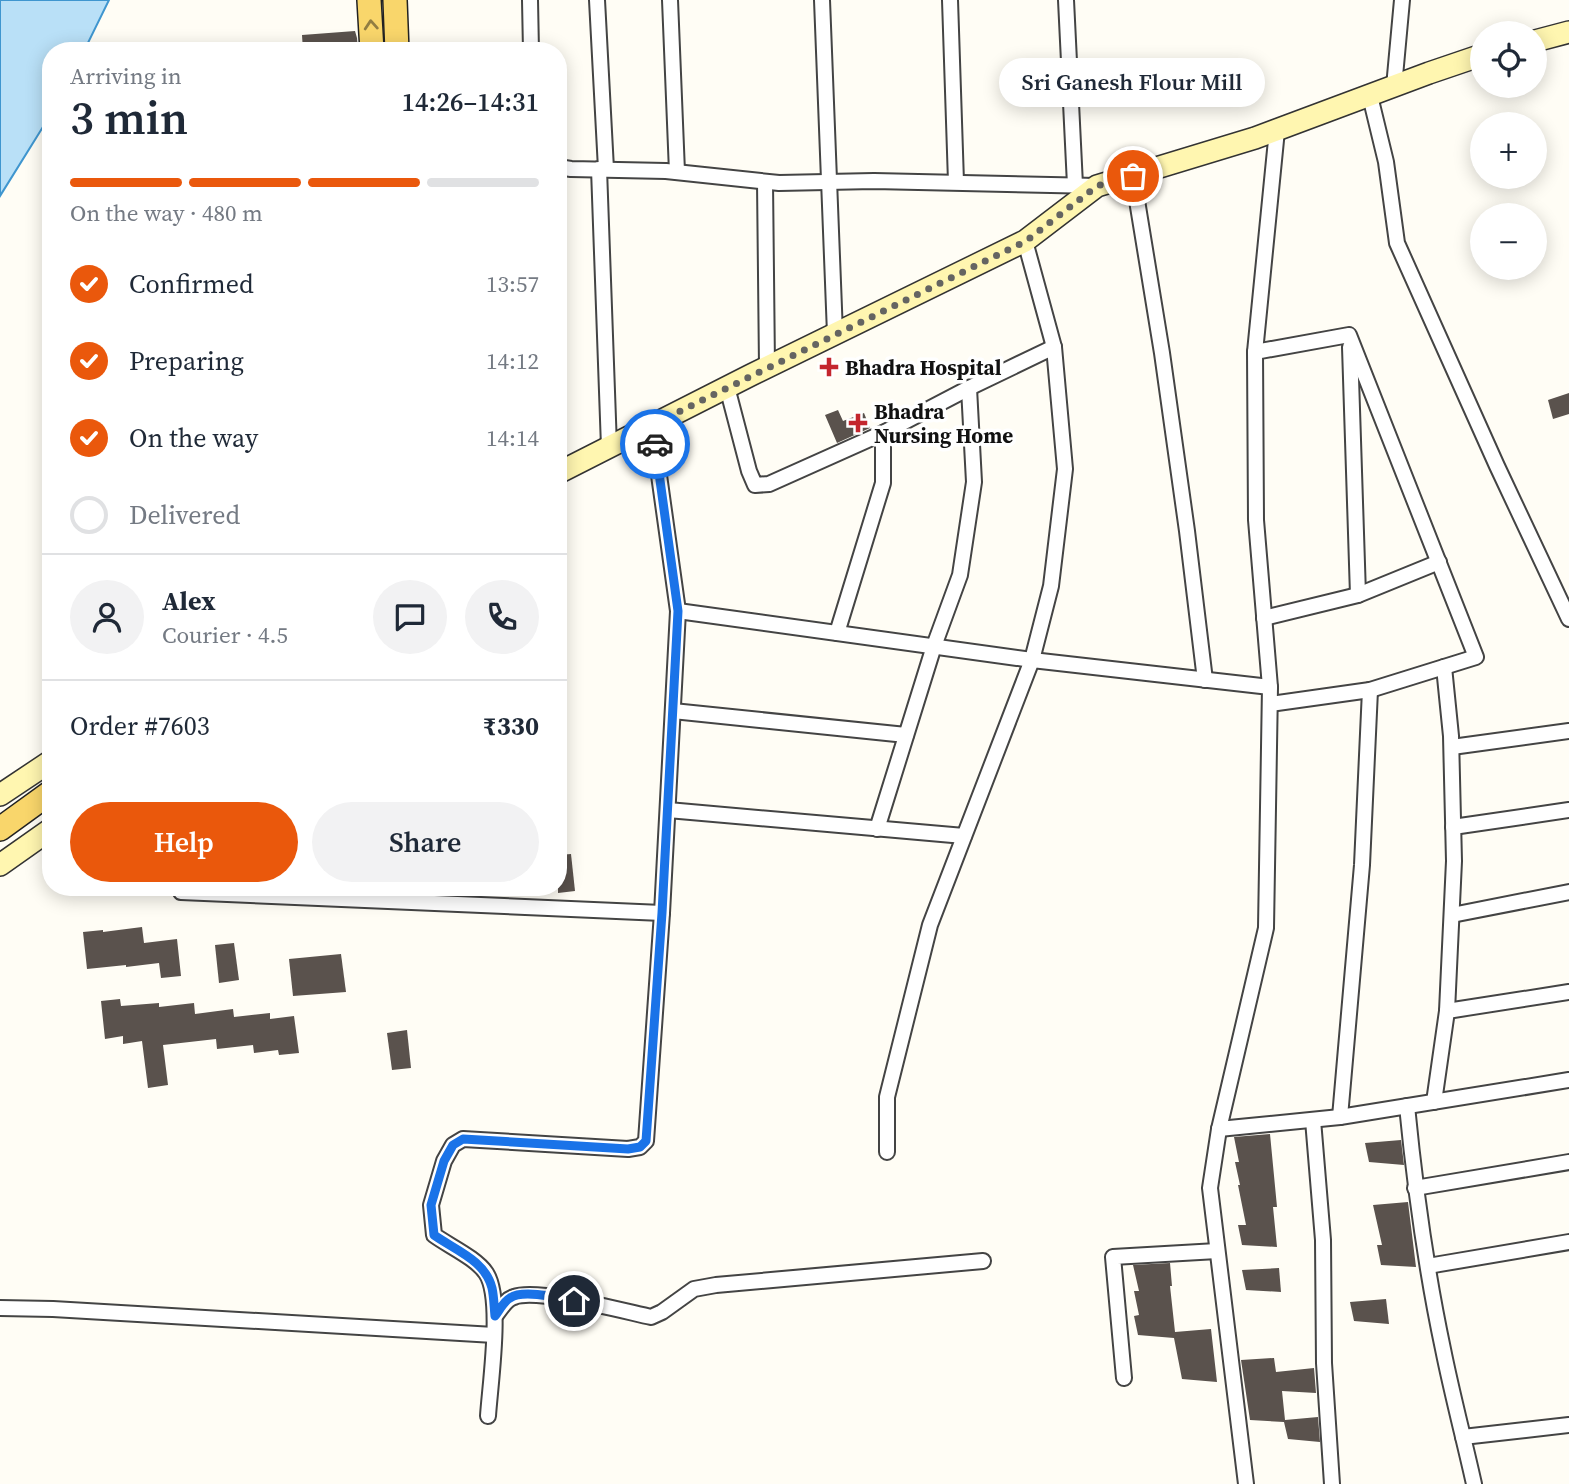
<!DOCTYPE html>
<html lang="en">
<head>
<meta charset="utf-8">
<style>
	:root { --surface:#fff; --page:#f2f2f3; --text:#1f2937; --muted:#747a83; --line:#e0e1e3; --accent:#ea580c }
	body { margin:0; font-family:"Source Serif 4",serif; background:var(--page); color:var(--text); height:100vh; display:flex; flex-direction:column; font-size:26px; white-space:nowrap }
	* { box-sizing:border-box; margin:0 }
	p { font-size:23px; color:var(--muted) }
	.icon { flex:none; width:38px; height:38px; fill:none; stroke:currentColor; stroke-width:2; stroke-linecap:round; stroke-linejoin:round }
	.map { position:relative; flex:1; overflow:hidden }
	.sheet { position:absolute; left:42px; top:42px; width:525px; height:854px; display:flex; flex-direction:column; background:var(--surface); border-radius:28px; box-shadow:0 4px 18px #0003 }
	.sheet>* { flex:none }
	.buttons { position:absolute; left:1470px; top:21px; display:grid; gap:14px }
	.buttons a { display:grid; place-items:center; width:77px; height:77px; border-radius:50%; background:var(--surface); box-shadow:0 4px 18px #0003; font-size:35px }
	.pin { position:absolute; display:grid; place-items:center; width:60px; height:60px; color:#fff; margin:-30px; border:4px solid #fff; border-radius:50%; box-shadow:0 2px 7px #0007 }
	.courier { position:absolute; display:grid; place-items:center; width:70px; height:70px; margin:-35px; border:5px solid #1a73e8; border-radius:50%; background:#fff; color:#222; box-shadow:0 2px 9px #0007 }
	.bubble { position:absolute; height:49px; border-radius:24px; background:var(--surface); box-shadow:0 4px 18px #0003; font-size:23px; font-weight:600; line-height:49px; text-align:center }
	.head em { font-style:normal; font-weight:600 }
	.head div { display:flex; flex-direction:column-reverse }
	.head { display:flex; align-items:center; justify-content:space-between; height:119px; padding:0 28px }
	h1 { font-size:46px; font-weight:600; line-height:52px }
	.bar { display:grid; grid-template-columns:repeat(4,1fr); gap:10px 7px; align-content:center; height:84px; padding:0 28px }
	.bar i { height:9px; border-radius:5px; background:var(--line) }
	.bar .active { background:var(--accent) }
	.bar p { grid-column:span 4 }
	.line { display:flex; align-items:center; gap:18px; padding:0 28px; border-top:2px solid var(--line) }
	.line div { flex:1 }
	.round { display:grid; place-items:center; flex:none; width:74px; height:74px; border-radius:37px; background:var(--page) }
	ol { padding:0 28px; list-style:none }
	li { display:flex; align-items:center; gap:21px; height:77px }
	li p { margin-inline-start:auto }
	li .icon { padding:7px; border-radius:50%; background:var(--accent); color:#fff; stroke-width:4 }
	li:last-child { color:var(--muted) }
	li i { width:38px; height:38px; border:4px solid var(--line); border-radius:50% }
	.action { display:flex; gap:14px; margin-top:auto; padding:14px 28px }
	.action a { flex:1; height:80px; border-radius:42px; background:var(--accent); color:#fff; font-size:28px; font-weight:600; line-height:80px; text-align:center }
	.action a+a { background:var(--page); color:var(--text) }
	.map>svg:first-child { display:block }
	.water { fill:#b9e0f7; stroke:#3f96cf; stroke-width:2 }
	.building { fill:#5a524d }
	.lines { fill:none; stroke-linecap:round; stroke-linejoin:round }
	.street-casing { stroke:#444; stroke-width:18 }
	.secondary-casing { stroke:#333; stroke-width:24 }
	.primary-casing { stroke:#222; stroke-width:26 }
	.street { stroke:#fff; stroke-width:14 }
	.secondary { stroke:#fff6b0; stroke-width:21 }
	.primary { stroke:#f9d66b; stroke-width:23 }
	.oneway { stroke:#917d42 }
	.done { stroke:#646461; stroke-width:7; stroke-dasharray:0 12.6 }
	.route { stroke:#1a73e8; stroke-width:9 }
	.poi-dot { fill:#c4262e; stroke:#fff; stroke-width:2.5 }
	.labels { text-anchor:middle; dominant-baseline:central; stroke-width:7; stroke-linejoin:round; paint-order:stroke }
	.poi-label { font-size:21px; font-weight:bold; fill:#111; stroke:#fff; text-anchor:start }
</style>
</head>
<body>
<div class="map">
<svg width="1569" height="1484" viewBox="0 0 1569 1484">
	<rect width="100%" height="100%" fill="#fffdf5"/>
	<path class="water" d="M 0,0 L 109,0 L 84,51 L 51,51 L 51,114 L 0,196 Z"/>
	<g class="building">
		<path d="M 355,31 L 357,38 L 358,51 L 303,51 L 302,35 Z"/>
		<path d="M 1569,393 L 1569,414 L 1553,419 L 1548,400 Z"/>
		<path d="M 838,410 L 843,421 L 864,413 L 870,428 L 837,443 L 825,415 Z"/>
		<path d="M 571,854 L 575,891 L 558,893 L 558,855 Z"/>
		<path d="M 142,927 L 144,943 L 177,939 L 181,976 L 161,978 L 159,963 L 126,967 L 126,965 L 87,969 L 83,932 L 103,930 L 103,932 Z"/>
		<path d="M 234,943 L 239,980 L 219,983 L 215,945 Z"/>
		<path d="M 341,954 L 346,992 L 293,996 L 289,959 Z"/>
		<path d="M 120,999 L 121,1006 L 159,1003 L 159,1007 L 194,1003 L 195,1014 L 233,1009 L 234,1017 L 270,1013 L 270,1019 L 294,1016 L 299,1053 L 279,1055 L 278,1050 L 254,1053 L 253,1045 L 217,1049 L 216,1039 L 163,1045 L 168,1085 L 148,1088 L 142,1041 L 123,1044 L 123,1036 L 105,1039 L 101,1001 Z"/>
		<path d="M 407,1030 L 411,1068 L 392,1070 L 387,1033 Z"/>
		<path d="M 1270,1134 L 1277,1207 L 1273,1207 L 1277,1247 L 1242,1245 L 1238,1225 L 1246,1225 L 1238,1185 L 1240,1185 L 1235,1162 L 1239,1162 L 1234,1137 Z"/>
		<path d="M 1401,1140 L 1404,1165 L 1369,1162 L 1365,1143 Z"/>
		<path d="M 1408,1202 L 1416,1267 L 1381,1265 L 1377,1245 L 1382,1245 L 1373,1205 Z"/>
		<path d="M 1170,1263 L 1172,1286 L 1170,1286 L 1175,1332 L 1211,1329 L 1217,1382 L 1182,1379 L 1174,1338 L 1138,1335 L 1134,1316 L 1139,1315 L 1134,1291 L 1139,1291 L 1133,1265 Z"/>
		<path d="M 1279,1268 L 1281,1292 L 1246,1290 L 1242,1270 Z"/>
		<path d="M 1386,1299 L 1389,1324 L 1354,1321 L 1350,1302 Z"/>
		<path d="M 1274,1358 L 1276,1372 L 1314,1368 L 1316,1393 L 1282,1391 L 1285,1420 L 1318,1417 L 1320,1442 L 1288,1439 L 1284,1422 L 1250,1420 L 1241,1360 Z"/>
	</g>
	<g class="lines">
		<g class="street-casing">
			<g id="street">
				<path d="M 530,0 L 531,51"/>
				<path d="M 597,0 L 606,169"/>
				<path d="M 670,0 L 677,172"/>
				<path d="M 822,0 L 835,334"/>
				<path d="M 950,0 L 956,182"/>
				<path d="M 1066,0 L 1075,185"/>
				<path d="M 1394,87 L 1402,0"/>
				<path d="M 1370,96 L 1386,162 L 1397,243 L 1497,466 L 1569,619"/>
				<path d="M 558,167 L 571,169 L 666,171 L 779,183 L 874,181 L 1097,186"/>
				<path d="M 599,169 L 609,447"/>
				<path d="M 1133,176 L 1162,353 L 1187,531 L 1205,680"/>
				<path d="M 765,182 L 767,367"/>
				<path d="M 1350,347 L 1358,595"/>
				<path d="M 1255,352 L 1277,130"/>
				<path d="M 727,387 L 749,471 L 755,485 L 769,484 L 883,433 L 969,388 L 1054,347"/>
				<path d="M 652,425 L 678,611 L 1032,660 L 1270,687"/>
				<path d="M 1264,618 L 1358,595 L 1439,562"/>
				<path d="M 837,633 L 883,483 L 883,433"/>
				<path d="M 673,711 L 906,735"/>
				<path d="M 1452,747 L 1569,731"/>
				<path d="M 668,810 L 964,836"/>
				<path d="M 1453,827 L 1569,810"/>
				<path d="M 877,829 L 934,646 L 960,575 L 974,482 L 969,388"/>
				<path d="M 178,887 L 181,892 L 662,913"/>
				<path d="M 1452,915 L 1569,892"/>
				<path d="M 1447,1011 L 1569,992"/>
				<path d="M 1434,1102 L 1447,1011 L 1454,861 L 1451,736 L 1444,667"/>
				<path d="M 1407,1106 C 1415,1188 1426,1269 1443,1349 C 1452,1394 1464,1439 1474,1484"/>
				<path d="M 1340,1117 L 1362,865 L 1370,690"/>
				<path d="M 1313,1120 L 1323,1240 L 1324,1363 L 1332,1484"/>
				<path d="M 1219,1129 L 1340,1117 L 1569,1080"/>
				<path d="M 887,1152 L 887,1097 L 930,925 L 1032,660 L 1051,586 L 1065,469 L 1054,347 L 1025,241"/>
				<path d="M 1415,1188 L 1569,1162"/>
				<path d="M 1428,1266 L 1569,1242"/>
				<path d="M 0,1308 L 53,1309 L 494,1335"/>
				<path d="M 495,1316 C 500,1310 506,1299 514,1297 C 537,1288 623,1311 651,1317 L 662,1312 L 694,1289 L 716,1285 L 983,1261"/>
				<path d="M 1124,1378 L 1113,1257 L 1217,1251"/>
				<path d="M 488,1416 C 490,1384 503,1298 486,1273 C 476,1258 449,1246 434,1235 L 431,1205 L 444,1161 L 453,1145 L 463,1139 L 628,1149 L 640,1147 L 646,1141 L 662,913 L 678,611"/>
				<path d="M 1463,1437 L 1569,1425"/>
				<path d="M 1246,1484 L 1210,1188 L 1219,1129 L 1266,928 L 1270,687 L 1256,520 L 1255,352 L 1349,335 L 1476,657 L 1370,690 L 1270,704"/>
			</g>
		</g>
		<g class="secondary-casing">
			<g id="secondary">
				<path d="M 1535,41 L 1569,32"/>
				<path d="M 558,473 L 751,375 L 1025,241 L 1097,186 L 1255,138 L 1429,73 L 1482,55"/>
				<path d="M 0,795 L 51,761"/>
				<path d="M 0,865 L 51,829"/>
			</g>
		</g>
		<g class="primary-casing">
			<g id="primary">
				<path d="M 369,0 L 372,51"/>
				<path d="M 395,0 L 397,51"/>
				<path d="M 0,829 L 51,792"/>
			</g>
		</g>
		<use href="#street" class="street"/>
		<use href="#secondary" class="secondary"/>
		<use href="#primary" class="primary"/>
	</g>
	<defs><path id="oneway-chevron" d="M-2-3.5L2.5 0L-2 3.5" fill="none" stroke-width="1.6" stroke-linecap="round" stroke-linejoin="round" transform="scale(1.75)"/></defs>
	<use class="oneway" href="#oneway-chevron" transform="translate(371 25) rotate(-94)"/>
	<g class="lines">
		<path class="done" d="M 655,444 L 652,425 L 1026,241 L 1097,186 L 1133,176"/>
		<path class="route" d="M 574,1301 C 559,1298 523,1289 510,1298 C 504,1301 499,1311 495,1316 C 494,1307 494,1297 492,1288 C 485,1260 455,1250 434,1235 L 431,1205 L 444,1161 L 453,1145 L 463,1139 L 628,1149 L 640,1147 L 646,1141 L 662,913 L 678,611 L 655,444"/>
	</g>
	<g class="poi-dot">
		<path d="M825.5 356.5h7v7h7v7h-7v7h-7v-7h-7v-7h7z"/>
		<path d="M854.5 412.5h7v7h7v7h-7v7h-7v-7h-7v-7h7z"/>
	</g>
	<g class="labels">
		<g class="poi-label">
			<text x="845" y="367">Bhadra Hospital</text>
			<text x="874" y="411">Bhadra<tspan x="874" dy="24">Nursing Home</tspan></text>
		</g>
	</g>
</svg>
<div class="buttons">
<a><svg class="icon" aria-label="locate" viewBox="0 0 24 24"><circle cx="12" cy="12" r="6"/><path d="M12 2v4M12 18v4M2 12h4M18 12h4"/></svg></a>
<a>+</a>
<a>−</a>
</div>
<div class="pin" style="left:1133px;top:176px;background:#ea580c"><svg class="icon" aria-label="bag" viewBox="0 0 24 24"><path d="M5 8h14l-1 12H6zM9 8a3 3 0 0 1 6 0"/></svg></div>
<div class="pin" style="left:574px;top:1301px;background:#1f2937"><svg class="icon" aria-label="home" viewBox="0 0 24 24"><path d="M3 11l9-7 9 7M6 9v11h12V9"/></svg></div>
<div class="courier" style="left:655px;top:444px"><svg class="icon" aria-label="car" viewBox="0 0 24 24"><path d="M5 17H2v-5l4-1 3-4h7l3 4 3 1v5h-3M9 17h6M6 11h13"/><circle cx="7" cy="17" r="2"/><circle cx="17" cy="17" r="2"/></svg></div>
<div class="bubble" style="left:999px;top:58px;width:266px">Sri Ganesh Flour Mill</div>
<section class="sheet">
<div class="head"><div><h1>3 min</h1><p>Arriving in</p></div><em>14:26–14:31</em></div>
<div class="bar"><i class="active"></i><i class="active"></i><i class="active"></i><i></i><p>On the way · 480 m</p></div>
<ol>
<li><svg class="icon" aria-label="check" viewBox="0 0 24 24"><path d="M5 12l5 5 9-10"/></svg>Confirmed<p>13:57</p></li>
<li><svg class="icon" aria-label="check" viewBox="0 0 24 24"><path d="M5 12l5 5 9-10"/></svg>Preparing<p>14:12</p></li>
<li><svg class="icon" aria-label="check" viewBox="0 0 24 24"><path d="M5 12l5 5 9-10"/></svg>On the way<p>14:14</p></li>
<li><i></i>Delivered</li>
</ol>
<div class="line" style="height:126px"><a class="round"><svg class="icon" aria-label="person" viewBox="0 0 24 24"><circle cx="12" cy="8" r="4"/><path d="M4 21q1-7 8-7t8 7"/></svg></a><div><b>Alex</b><p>Courier · 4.5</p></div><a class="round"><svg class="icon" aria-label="chat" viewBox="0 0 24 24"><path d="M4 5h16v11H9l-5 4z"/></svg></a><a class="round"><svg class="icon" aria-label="phone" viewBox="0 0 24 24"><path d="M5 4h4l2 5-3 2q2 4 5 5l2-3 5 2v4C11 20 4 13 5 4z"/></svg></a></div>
<div class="line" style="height:91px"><div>Order #7603</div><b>₹330</b></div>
<div class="action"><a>Help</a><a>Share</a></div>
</section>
</div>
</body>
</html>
